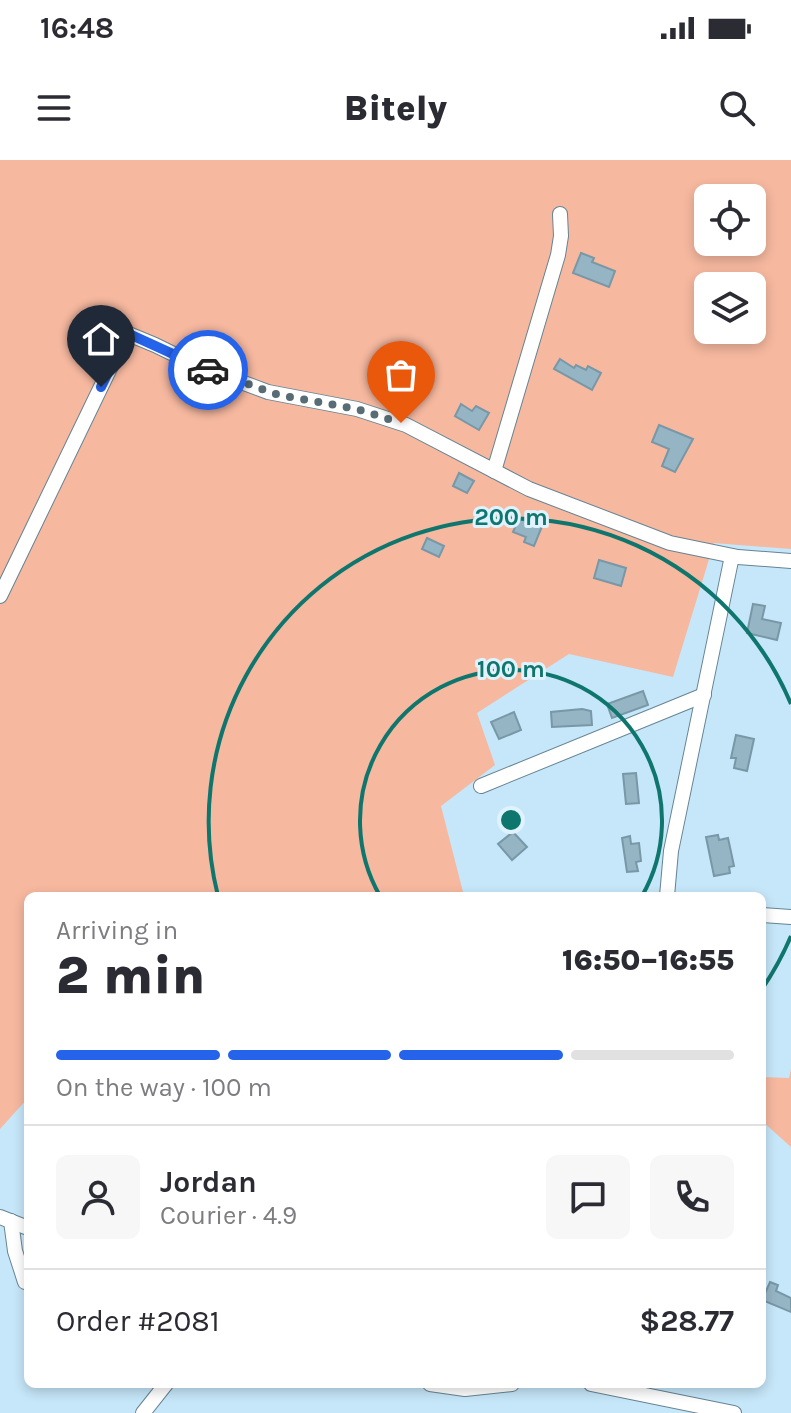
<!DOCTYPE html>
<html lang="en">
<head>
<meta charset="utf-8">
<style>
	:root { --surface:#fff; --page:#f7f7f7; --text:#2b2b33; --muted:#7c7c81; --line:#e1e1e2; --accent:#2563eb }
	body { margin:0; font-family:Karla,sans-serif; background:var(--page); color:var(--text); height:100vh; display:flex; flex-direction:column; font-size:30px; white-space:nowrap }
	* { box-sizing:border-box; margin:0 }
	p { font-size:26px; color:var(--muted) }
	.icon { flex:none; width:44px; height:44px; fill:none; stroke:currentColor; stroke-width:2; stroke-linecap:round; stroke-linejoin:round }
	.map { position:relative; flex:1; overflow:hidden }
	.details { position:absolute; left:24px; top:732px; width:742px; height:496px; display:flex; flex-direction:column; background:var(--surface); border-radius:12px; box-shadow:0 4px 12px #0003 }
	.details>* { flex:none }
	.buttons { position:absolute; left:694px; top:24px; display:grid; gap:16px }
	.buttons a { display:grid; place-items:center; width:72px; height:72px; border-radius:12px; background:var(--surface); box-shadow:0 4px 12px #0003; font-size:40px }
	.pin { position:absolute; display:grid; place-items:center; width:68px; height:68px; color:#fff; margin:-82px -34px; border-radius:50% 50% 50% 0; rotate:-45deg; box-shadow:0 0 8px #0007 }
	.pin .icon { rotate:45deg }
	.courier { position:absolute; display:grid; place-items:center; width:80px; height:80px; margin:-40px; border:6px solid #2563eb; border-radius:50%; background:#fff; color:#222; box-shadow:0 2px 10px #0007 }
	.headline em { font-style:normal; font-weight:800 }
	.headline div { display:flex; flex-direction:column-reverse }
	.headline { display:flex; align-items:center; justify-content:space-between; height:136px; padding:0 32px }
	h1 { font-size:52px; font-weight:800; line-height:60px }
	.bar { display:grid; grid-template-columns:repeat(4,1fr); gap:12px 8px; align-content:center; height:96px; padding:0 32px }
	.bar i { height:10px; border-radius:6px; background:var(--line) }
	.bar .current { background:var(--accent) }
	.bar p { grid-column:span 4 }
	.line { display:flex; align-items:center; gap:20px; padding:0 32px; border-top:2px solid var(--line) }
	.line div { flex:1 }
	.round { display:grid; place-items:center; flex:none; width:84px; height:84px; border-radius:12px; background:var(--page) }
	.status { display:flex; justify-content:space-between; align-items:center; height:56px; padding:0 40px; background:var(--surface); direction:ltr }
	.status svg { height:22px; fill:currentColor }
	header { display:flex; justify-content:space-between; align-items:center; height:104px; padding:0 32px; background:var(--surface); font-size:36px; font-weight:800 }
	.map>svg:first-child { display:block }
	.green { fill:#f6b89f; fill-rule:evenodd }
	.building { fill:#95b5c5; stroke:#7897a7; stroke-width:2 }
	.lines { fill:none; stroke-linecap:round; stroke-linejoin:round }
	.minor-casing { stroke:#658493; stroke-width:16 }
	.minor { stroke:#fff; stroke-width:14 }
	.done { stroke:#586c76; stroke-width:8; stroke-dasharray:0 14.4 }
	.route { stroke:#2563eb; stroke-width:10 }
	.ring { fill:none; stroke:#0f766e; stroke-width:4 }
	.centre { fill:#0f766e; stroke:#dff2fd; stroke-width:4 }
	.ring-label { font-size:24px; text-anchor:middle; font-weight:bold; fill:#0f766e; stroke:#dff2fd; stroke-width:6; stroke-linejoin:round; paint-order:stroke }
</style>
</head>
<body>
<div class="status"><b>16:48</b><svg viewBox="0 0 49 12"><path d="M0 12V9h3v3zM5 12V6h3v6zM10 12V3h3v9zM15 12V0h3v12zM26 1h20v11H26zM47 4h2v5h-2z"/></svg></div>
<header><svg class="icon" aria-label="menu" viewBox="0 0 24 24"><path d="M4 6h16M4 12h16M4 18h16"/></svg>Bitely<svg class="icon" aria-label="search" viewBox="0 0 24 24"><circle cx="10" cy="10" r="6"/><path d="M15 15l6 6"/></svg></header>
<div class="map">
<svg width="791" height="1253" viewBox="0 0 791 1253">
	<rect width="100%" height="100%" fill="#c6e7f9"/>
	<g class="green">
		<path d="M 0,0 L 791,0 L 791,389 L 714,383 L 673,517 L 569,494 L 477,553 L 495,605 L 441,646 L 464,736 L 28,736 L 28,938 L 0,969 ZM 708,38 L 752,38 L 752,82 L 708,82 ZM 708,126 L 752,126 L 752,170 L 708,170 Z"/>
		<path d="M 791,909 L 791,987 L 762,961 L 762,917 L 789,918 Z"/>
	</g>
	<g class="building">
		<path d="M 581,93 L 594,98 L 592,102 L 615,111 L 609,127 L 573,113 Z"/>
		<path d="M 560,199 L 574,208 L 576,205 L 586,210 L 588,206 L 601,213 L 592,230 L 554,209 Z"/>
		<path d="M 461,244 L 472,251 L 476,246 L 489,253 L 479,270 L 455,256 Z"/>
		<path d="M 659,265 L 693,279 L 675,312 L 662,306 L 669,289 L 652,282 Z"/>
		<path d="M 459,313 L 474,321 L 467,333 L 453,326 Z"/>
		<path d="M 519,358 L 530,363 L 531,359 L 543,364 L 534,386 L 524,382 L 526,377 L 513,372 Z"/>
		<path d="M 427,378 L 444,386 L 439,397 L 422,389 Z"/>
		<path d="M 599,400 L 626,408 L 621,426 L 594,418 Z"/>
		<path d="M 753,444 L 765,446 L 762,459 L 781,463 L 777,480 L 747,473 Z"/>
		<path d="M 643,531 L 648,545 L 612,558 L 607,544 Z"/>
		<path d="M 582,549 L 591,551 L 592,565 L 552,567 L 551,552 Z"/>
		<path d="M 514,552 L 521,570 L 499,579 L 491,562 Z"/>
		<path d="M 736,575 L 754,579 L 747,611 L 734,608 L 736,598 L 731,598 Z"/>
		<path d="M 636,613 L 639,643 L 626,644 L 623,614 Z"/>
		<path d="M 513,672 L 527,687 L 512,700 L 498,684 Z"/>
		<path d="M 718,675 L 719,680 L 728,678 L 734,706 L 729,707 L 730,713 L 714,716 L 706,677 Z"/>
		<path d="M 630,676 L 631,684 L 639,683 L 641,701 L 636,702 L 638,711 L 627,712 L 622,678 Z"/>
		<path d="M 770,1122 L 778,1125 L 776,1131 L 791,1138 L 791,1152 L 762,1140 Z"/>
	</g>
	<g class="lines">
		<g class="minor-casing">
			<g id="minor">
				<path d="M 90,158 L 155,185 L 198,206 L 268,232 L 357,249 L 406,265 L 529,329 L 670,383 L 738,397 L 791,401"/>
				<path d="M 494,311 L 558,95 L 561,76 L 560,54"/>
				<path d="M 0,436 L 127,173"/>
				<path d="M 481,626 L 704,535"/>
				<path d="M 667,736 L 671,691 L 732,396"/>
				<path d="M 762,755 L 791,757"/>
				<path d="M 0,1057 L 28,1068"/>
				<path d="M 11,1061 L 15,1091 L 25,1122"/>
				<path d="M 430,1224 L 465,1229 L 512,1224"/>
				<path d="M 591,1224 L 734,1253"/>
				<path d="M 143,1253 L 166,1224"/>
			</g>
		</g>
		<use href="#minor" class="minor"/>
	</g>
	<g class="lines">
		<path class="done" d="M 208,210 L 279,235 L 357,249 L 401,263"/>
		<path class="route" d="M 101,227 L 127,173 L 208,210"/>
	</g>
	<g class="ring">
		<path d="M380 736A151 151 0 1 1 642 736"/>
		<path d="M791 776A303 303 0 0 1 762 829M218 736A303 303 0 0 1 791 544"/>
	</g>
	<circle cx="511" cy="660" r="12" class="centre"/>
	<g class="ring-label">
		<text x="511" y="365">200 m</text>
		<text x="511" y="517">100 m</text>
	</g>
</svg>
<div class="buttons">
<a><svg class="icon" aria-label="locate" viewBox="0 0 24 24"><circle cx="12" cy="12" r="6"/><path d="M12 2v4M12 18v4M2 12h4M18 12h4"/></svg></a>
<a><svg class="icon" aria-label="layers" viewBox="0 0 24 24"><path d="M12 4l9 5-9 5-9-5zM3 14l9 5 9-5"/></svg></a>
</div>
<div class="pin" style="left:401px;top:263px;background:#ea580c"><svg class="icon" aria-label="bag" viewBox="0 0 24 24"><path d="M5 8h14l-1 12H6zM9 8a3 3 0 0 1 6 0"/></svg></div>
<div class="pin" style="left:101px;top:227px;background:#1f2937"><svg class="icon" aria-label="home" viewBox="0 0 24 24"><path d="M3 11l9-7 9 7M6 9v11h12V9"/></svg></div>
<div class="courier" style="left:208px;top:210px"><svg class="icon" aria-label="car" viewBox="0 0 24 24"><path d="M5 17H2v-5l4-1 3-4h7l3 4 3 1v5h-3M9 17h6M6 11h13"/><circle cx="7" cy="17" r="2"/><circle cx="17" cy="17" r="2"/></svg></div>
<section class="details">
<div class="headline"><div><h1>2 min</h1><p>Arriving in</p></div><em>16:50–16:55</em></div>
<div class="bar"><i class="current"></i><i class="current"></i><i class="current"></i><i></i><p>On the way · 100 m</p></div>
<div class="line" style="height:144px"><a class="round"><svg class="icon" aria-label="person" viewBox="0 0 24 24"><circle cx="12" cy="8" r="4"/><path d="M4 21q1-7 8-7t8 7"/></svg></a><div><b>Jordan</b><p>Courier · 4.9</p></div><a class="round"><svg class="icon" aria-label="chat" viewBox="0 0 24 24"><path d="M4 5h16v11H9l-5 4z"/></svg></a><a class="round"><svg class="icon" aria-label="phone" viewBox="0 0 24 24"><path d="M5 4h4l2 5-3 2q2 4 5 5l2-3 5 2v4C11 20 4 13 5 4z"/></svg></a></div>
<div class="line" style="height:104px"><div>Order #2081</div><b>$28.77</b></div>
</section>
</div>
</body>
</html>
